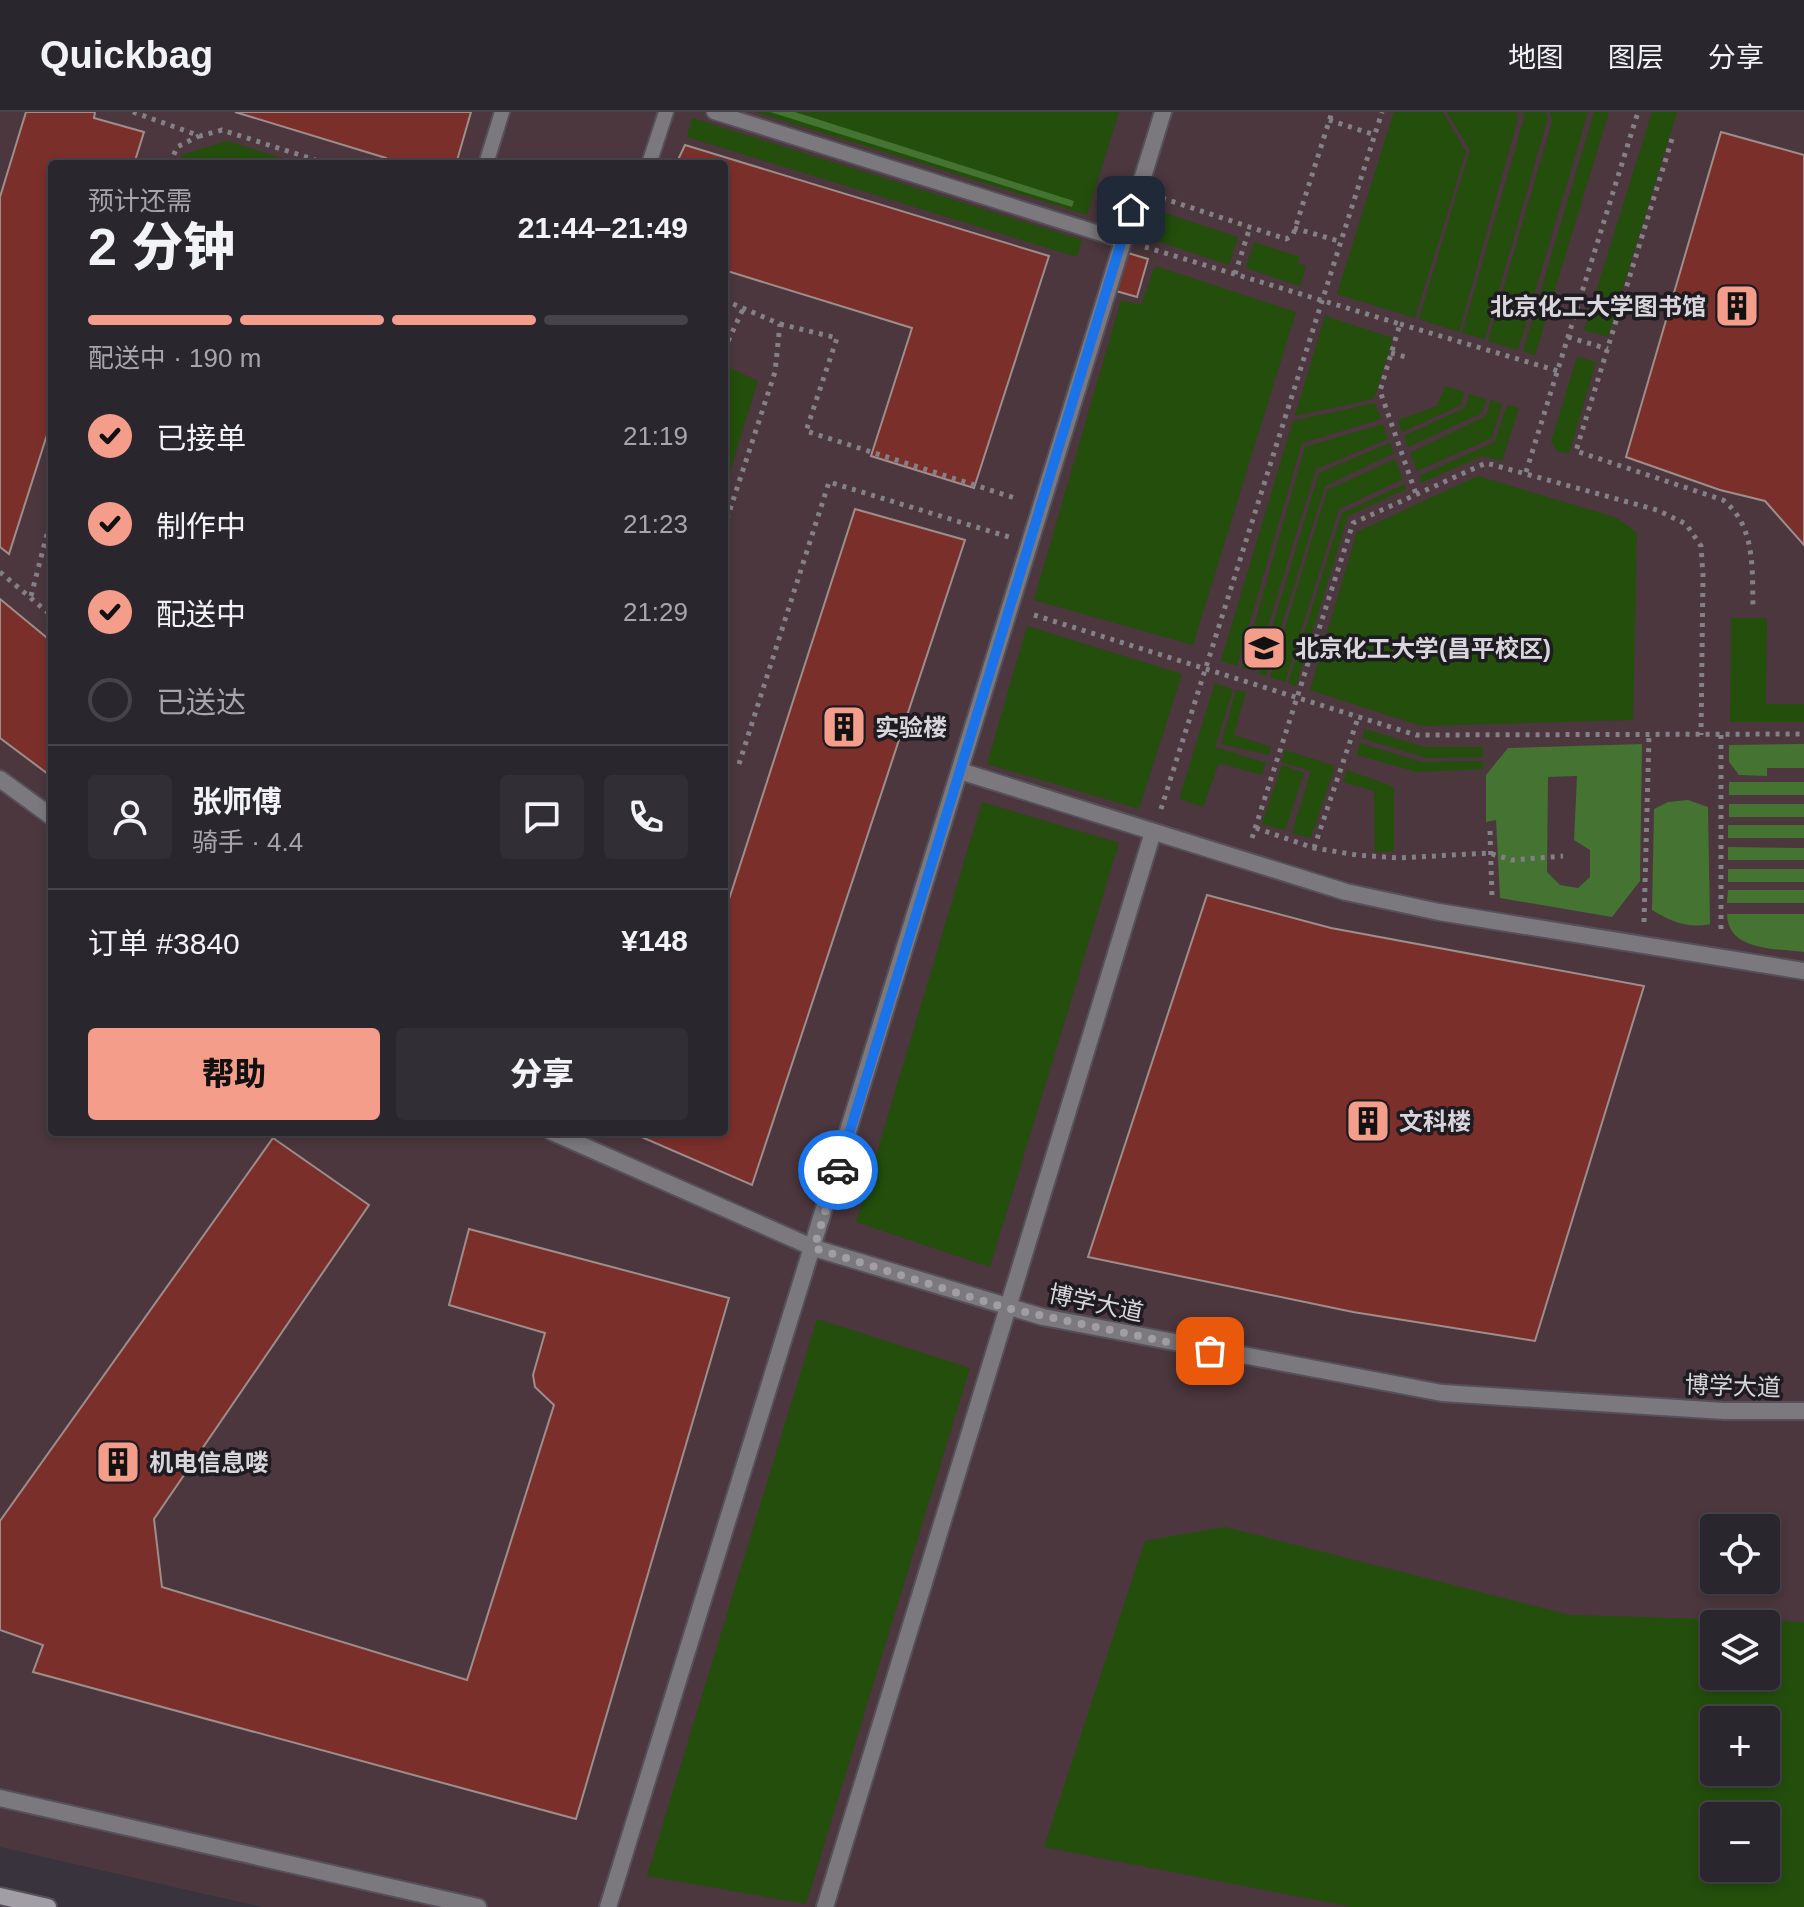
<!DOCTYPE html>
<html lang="zh">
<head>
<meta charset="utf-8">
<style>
	:root { --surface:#2a262e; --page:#322e36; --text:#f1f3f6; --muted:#a5a5aa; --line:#46434a; --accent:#f49d8b }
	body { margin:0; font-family:Helvetica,"Noto Sans SC",sans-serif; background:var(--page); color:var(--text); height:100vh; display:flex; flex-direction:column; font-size:30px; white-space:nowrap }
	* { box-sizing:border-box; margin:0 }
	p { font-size:26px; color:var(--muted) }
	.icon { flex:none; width:44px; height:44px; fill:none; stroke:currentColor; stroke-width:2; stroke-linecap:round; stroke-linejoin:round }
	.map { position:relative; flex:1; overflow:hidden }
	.side { position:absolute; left:48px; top:48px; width:680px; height:976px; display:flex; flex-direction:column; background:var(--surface); border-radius:8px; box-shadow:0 4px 12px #0003,0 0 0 2px var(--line) }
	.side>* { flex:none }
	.controls { position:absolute; left:1700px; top:1402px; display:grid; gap:16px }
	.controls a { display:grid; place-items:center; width:80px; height:80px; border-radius:8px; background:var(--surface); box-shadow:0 4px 12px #0003,0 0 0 2px var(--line); font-size:40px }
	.pin { position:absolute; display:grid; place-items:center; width:68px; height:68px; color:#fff; margin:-34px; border-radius:16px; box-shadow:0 4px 12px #0006 }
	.courier { position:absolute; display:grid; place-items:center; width:80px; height:80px; margin:-40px; border:6px solid #1a73e8; border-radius:50%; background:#fff; color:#222; box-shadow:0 2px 10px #0007 }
	.headline em { font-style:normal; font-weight:800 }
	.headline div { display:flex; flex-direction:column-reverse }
	.headline { display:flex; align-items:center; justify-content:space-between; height:136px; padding:0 40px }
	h1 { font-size:52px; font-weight:800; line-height:60px }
	.bar { display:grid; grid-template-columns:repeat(4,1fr); gap:12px 8px; align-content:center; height:96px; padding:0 40px }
	.bar i { height:10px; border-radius:6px; background:var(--line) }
	.bar .active { background:var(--accent) }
	.bar p { grid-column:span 4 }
	.line { display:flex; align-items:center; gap:20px; padding:0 40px; border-top:2px solid var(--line) }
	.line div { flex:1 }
	.round { display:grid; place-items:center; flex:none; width:84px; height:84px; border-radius:8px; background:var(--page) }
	ol { padding:0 40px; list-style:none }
	li { display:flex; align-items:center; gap:24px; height:88px }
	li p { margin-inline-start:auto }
	li .icon { padding:8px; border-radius:50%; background:var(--accent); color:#111; stroke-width:4 }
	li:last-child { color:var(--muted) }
	li i { width:44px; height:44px; border:4px solid var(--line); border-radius:50% }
	.primary-button { display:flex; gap:16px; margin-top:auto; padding:16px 40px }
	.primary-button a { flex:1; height:92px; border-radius:8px; background:var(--accent); color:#111; font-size:32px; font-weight:800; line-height:92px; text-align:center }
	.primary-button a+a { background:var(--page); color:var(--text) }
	header { display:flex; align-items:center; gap:48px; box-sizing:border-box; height:112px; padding:0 40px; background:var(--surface); border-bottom:2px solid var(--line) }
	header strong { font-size:38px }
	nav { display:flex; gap:44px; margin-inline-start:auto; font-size:28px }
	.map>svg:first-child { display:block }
	.education { fill:#4b373d; fill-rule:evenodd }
	.green { fill:#234e0c; fill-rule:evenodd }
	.forest { fill:#457332; fill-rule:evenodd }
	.building { fill:#7b2f2b; stroke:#9d8e8c; stroke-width:2 }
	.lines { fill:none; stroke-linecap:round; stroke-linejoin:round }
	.lane-casing { stroke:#55505a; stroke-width:18 }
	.street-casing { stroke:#55505a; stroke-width:20 }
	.secondary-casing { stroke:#55505a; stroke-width:20 }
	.path { stroke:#848088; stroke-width:5; stroke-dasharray:4 6; stroke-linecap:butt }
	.lane { stroke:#7b797d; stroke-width:14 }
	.street { stroke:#7b797d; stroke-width:16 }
	.secondary { stroke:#a29ea6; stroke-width:16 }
	.done { stroke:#a09da4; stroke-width:8; stroke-dasharray:0 14.4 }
	.route { stroke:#1a73e8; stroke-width:10 }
	.labels { text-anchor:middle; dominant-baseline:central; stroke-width:7; stroke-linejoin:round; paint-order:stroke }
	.poi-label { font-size:24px; font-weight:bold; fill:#d8d6dc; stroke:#1e1c21; text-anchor:start }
	.street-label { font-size:24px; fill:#d8d6dc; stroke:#1e1c21 }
</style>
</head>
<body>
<header>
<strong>Quickbag</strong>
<nav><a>地图</a><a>图层</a><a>分享</a></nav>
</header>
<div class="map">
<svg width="1804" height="1795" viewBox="0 0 1804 1795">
	<rect width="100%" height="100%" fill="#38333d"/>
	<path class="education" d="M 0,0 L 1804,0 L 1804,1795 L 262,1795 L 0,1735 ZM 52,52 L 724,52 L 724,1020 L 52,1020 ZM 1714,1416 L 1766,1416 L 1766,1468 L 1714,1468 ZM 1714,1512 L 1766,1512 L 1766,1564 L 1714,1564 ZM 1714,1608 L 1766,1608 L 1766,1660 L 1714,1660 ZM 1714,1704 L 1766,1704 L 1766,1756 L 1714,1756 Z"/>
	<g class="green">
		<path d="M 755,0 L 1119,0 L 1087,103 Z"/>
		<path d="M 1394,0 L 1443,0 L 1466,40 L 1415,206 L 1337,182 Z"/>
		<path d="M 1447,0 L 1516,0 L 1518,6 L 1459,220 L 1419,207 L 1470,38 Z"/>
		<path d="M 1522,0 L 1546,0 L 1548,5 L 1485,227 L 1462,221 L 1524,6 Z"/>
		<path d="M 1550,0 L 1588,0 L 1518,238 L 1488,229 L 1552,10 Z"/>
		<path d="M 1594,0 L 1609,0 L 1535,243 L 1523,239 Z"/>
		<path d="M 1652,0 L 1677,0 L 1608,225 L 1584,218 Z"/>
		<path d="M 692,6 L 1082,128 L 1077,145 L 687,25 Z"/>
		<path d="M 227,29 L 301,52 L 179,52 L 182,43 Z"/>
		<path d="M 1152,97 L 1238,125 L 1229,153 L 1142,124 Z"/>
		<path d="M 1254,130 L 1300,145 L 1298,152 L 1306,154 L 1300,174 L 1246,156 Z"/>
		<path d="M 1155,154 L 1296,200 L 1193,533 L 1034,488 L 1121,188 L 1141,193 Z"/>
		<path d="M 1325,204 L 1393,226 L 1374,287 L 1295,304 Z"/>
		<path d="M 1577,245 L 1596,250 L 1569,342 L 1557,339 L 1551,330 Z"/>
		<path d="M 726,254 L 758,269 L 724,379 L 724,259 Z"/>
		<path d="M 1445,274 L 1464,280 L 1461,293 L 1402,320 L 1398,308 L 1437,294 Z"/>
		<path d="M 1469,282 L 1486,287 L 1482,301 L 1408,335 L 1404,324 L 1465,296 Z"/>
		<path d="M 1491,288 L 1502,292 L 1492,326 L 1417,359 L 1410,341 L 1486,304 Z"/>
		<path d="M 1375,291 L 1381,307 L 1302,331 L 1237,554 L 1221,549 L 1293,309 Z"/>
		<path d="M 1507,293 L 1519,296 L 1502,349 L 1482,344 L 1421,371 L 1419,364 L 1495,330 Z"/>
		<path d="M 1383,312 L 1388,327 L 1316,357 L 1254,559 L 1242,556 L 1305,335 Z"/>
		<path d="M 1390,331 L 1394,341 L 1325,374 L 1266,564 L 1258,561 L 1319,361 Z"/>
		<path d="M 1395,347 L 1403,367 L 1339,397 L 1285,570 L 1270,565 L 1327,378 Z"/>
		<path d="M 1478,364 L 1617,406 L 1637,421 L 1633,608 L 1421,614 L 1310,578 L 1357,420 Z"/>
		<path d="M 1405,372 L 1406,377 L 1348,404 L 1296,574 L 1288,571 L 1342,401 Z"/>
		<path d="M 1731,506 L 1767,506 L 1766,592 L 1804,592 L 1804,610 L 1730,610 Z"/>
		<path d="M 1027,514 L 1182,562 L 1139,697 L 987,652 Z"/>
		<path d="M 1215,571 L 1233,578 L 1215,635 L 1266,651 L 1262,663 L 1219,651 L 1203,695 L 1179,687 Z"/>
		<path d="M 1236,578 L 1246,580 L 1234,623 L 1271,635 L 1269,643 L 1221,632 Z"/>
		<path d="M 1365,617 L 1424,635 L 1483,635 L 1483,645 L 1427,646 L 1362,626 Z"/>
		<path d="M 1360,631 L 1421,650 L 1483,649 L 1483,657 L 1417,660 L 1357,643 Z"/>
		<path d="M 1285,638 L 1335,654 L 1311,726 L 1292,721 L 1311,659 L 1281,650 Z"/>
		<path d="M 1282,653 L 1304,661 L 1285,718 L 1262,712 Z"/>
		<path d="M 1347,658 L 1394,675 L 1394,739 L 1375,740 L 1374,679 L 1343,670 Z"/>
		<path d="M 982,690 L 1119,731 L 990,1155 L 856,1110 Z"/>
		<path d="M 817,1207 L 970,1256 L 806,1792 L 647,1764 Z"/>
		<path d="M 1225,1415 L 1570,1503 L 1804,1510 L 1804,1795 L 1352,1795 L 1044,1735 L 1145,1429 ZM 1714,1512 L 1766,1512 L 1766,1564 L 1714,1564 ZM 1714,1608 L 1766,1608 L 1766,1660 L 1714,1660 ZM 1714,1704 L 1766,1704 L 1766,1756 L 1714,1756 Z"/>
	</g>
	<g class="forest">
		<path d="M 770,0 L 795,0 L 1074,89 L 1072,95 Z"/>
		<path d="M 1642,632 L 1640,769 L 1612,805 L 1500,786 L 1496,708 L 1486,710 L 1486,663 L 1508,636 ZM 1577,664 L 1574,728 L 1590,738 L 1590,765 L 1578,776 L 1560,773 L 1547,760 L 1548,665 Z"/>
		<path d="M 1804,632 L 1804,656 L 1767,656 L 1767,664 L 1739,663 L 1729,650 L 1729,633 Z"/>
		<rect x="1729" y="670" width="75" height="13"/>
		<path d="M 1688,688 L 1708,695 L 1710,812 C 1688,817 1670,809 1652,798 L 1654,697 L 1668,690 Z"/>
		<rect x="1729" y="692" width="75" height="13"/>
		<rect x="1728" y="713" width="76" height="13"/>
		<path d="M 1728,735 L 1804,736 L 1804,748 L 1728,748 Z"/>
		<rect x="1728" y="757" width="76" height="13"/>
		<path d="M 1728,778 L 1804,778 L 1804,791 L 1727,791 Z"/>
		<path d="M 1727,802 L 1804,802 L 1804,840 C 1776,836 1728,840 1727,802 Z"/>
	</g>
	<g class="building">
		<path d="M 26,0 L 95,0 L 94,6 L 144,20 L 134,52 L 52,52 L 52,307 L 9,442 L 0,435 L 0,85 Z"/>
		<path d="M 235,0 L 471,0 L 456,52 L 385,52 L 386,46 Z"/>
		<path d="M 1721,20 L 1804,43 L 1804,433 L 1765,389 L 1720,378 L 1626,345 Z"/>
		<path d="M 685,33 L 1049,144 L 974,376 L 871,344 L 912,216 L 724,158 L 724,52 L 676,52 Z"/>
		<path d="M 1128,141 L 1148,147 L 1137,185 L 1116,179 Z"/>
		<path d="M 855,397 L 965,428 L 752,1073 L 630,1020 L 724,1020 L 724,803 Z"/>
		<path d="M 0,487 L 52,530 L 52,665 L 0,626 Z"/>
		<path d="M 1207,783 L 1331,816 L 1644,874 L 1535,1229 L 1353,1200 L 1088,1145 Z"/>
		<path d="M 273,1026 L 369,1093 L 154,1407 L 162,1475 L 467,1568 L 554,1293 L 535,1275 L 533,1263 L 545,1221 L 449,1193 L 469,1117 L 729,1186 L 576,1707 L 33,1560 L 43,1533 L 0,1518 L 0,1409 Z"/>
	</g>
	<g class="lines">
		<g class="lane-casing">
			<g id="lane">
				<path d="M 714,0 L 1121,128"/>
				<path d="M 486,52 L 502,0"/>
				<path d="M 649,52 L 666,0"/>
			</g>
		</g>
		<g class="street-casing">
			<g id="street">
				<path d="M 960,659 L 1346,780 L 1439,800 L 1804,859"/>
				<path d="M 0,667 L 52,705"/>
				<path d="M 552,1020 L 814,1136 L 1043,1205 L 1442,1281 L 1724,1299 L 1804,1299"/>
				<path d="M 0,1686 L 478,1795"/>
				<path d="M 608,1795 L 1163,0"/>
				<path d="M 825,1795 L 1153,720"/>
			</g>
		</g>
		<g class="secondary-casing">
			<path id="secondary" d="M 0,1784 L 48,1795"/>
		</g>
		<g class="path">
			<path d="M 133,0 L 200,24 L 222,18 L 328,52"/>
			<path d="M 1329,8 L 1375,23"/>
			<path d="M 1672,27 L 1576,339 L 1723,388 C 1756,414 1752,458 1753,496"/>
			<path d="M 170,52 L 177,35 L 199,24"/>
			<path d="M 1162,86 L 1286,127 L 1293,123 L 1332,0"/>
			<path d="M 1294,116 L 1342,130"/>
			<path d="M 1145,135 L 1400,212 L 1380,279 L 1416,382"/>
			<path d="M 1235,162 L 1250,115"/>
			<path d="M 724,188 L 780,212 L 775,260 L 724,416"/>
			<path d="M 780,212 L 837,226 L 806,319 L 1018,387"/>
			<path d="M 1400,212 L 1558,259"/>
			<path d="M 1568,225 L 1608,237"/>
			<path d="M 724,238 L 743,197"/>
			<path d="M 1391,241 L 1410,246"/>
			<path d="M 1526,360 L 1638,0"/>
			<path d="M 0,460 L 52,504"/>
			<path d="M 31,484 L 52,403"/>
			<path d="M 1034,503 L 1416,623 L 1804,622"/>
			<path d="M 1721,623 L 1721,822"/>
			<path d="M 739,652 L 829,370 L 1009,425"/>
			<path d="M 1161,697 L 1382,0"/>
			<path d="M 1256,716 L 1314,736 L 1357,743 L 1398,746 L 1489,741 L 1512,748 L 1563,744"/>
			<path d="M 1490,719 L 1492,786"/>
			<path d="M 1252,726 L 1353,411 L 1486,351 L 1657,398 L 1686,412 L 1701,434 L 1703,463 L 1701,623"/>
			<path d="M 1314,736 L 1359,603"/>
			<path d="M 1644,810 L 1649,623"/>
		</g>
		<use href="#lane" class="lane"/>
		<use href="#street" class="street"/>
		<use href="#secondary" class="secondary"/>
	</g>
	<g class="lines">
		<path class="done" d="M 838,1058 L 814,1136 L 1006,1196 L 1210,1239"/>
		<path class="route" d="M 838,1058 L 1131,98"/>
	</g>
	<defs>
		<g id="building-square" transform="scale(2.3)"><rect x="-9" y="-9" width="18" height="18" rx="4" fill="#f49d8b" stroke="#1e1c21"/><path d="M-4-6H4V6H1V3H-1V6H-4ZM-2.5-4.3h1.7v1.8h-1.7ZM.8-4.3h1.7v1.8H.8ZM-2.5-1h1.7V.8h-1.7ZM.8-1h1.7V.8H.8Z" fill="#111"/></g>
		<g id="university-square" transform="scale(2.3)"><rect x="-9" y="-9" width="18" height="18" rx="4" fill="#f49d8b" stroke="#1e1c21"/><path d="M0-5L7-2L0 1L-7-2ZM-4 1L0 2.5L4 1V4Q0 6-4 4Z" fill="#111"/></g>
	</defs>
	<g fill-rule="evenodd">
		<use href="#building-square" x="1737" y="194"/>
		<use href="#university-square" x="1264" y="536"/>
		<use href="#building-square" x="844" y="615"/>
		<use href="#building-square" x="1368" y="1009"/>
		<use href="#building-square" x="118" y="1350"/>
	</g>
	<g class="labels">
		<g class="poi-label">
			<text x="1706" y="194" text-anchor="end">北京化工大学图书馆</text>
			<text x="1295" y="536">北京化工大学(昌平校区)</text>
			<text x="875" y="615">实验楼</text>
			<text x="1399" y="1009">文科楼</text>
			<text x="149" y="1350">机电信息喽</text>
		</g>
		<g class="street-label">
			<text transform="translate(1096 1191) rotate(12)">博学大道</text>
			<text transform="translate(1733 1274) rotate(2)">博学大道</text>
		</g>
	</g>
</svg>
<div class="controls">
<a><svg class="icon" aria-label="locate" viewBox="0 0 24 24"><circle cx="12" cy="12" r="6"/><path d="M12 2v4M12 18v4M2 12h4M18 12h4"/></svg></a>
<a><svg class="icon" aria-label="layers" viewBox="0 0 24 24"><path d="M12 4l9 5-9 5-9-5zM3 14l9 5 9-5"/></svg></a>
<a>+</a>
<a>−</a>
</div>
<div class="pin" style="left:1210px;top:1239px;background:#ea580c"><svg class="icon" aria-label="bag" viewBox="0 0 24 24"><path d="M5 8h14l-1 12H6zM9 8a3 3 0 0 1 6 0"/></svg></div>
<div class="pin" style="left:1131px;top:98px;background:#1f2937"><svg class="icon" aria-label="home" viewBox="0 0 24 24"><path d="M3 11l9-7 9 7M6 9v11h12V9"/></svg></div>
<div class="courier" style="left:838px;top:1058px"><svg class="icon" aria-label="car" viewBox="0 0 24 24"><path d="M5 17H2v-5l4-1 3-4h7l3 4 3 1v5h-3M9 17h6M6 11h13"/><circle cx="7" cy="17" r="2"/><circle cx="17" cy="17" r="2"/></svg></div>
<section class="side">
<div class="headline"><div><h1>2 分钟</h1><p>预计还需</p></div><em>21:44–21:49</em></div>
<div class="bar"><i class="active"></i><i class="active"></i><i class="active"></i><i></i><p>配送中 · 190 m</p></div>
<ol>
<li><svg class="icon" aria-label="check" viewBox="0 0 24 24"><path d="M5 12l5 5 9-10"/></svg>已接单<p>21:19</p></li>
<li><svg class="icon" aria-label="check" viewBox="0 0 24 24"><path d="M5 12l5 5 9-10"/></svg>制作中<p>21:23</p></li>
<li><svg class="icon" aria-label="check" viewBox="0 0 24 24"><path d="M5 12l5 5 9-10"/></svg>配送中<p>21:29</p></li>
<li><i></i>已送达</li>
</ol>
<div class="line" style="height:144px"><a class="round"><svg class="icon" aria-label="person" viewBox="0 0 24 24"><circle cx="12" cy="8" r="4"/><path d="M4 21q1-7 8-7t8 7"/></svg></a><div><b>张师傅</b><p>骑手 · 4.4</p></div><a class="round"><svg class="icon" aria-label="chat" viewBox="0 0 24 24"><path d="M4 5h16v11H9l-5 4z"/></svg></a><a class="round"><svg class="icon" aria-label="phone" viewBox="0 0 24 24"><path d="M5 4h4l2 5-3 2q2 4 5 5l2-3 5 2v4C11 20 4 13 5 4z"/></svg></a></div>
<div class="line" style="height:104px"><div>订单 #3840</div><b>¥148</b></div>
<div class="primary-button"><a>帮助</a><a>分享</a></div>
</section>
</div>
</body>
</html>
